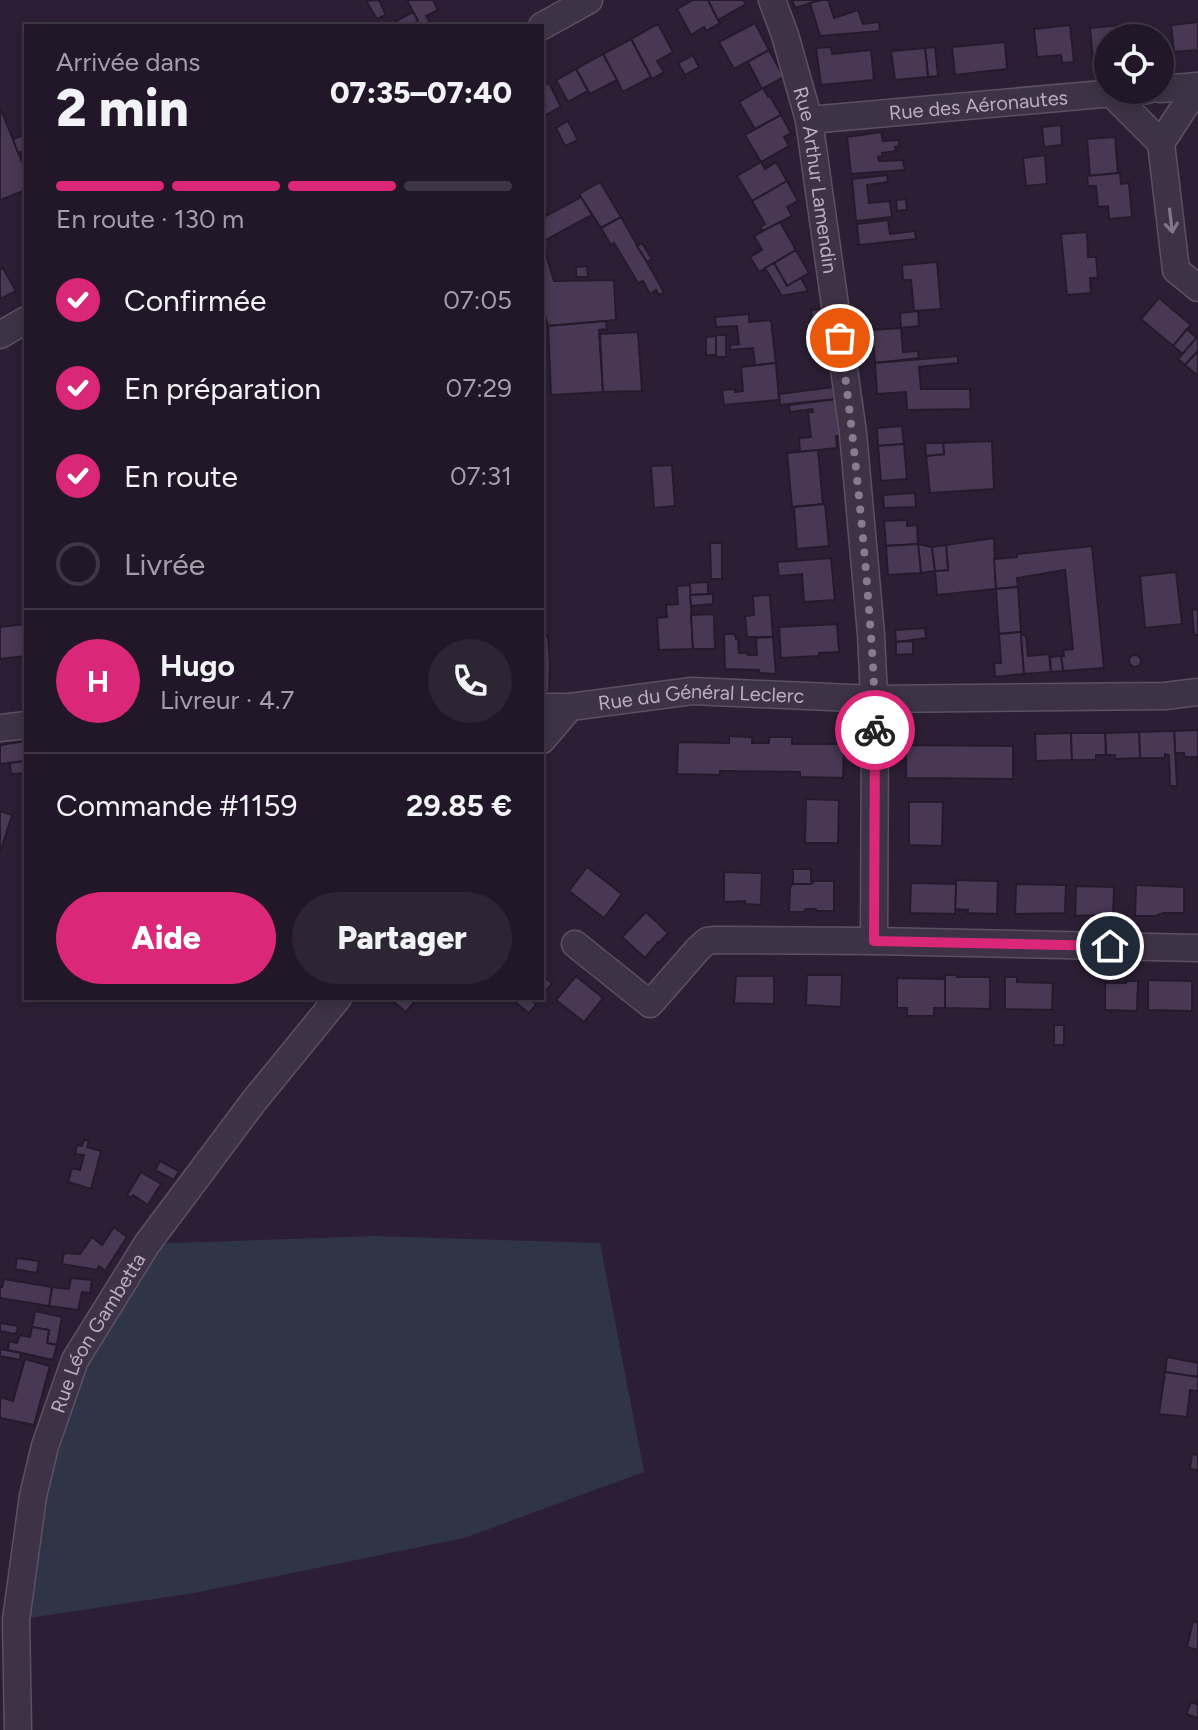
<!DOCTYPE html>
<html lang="fr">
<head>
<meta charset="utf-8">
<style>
	:root { --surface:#211728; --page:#2d2434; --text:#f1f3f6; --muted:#a29fa8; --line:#3e3645; --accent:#db2777 }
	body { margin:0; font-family:Figtree,sans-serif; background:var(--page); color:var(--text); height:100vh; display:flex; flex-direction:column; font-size:30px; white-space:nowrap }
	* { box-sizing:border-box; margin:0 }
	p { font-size:26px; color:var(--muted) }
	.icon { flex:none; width:44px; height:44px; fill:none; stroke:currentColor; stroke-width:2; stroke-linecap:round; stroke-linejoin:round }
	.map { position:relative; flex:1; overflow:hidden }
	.drawer { position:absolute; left:24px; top:24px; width:520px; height:976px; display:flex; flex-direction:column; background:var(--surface); border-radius:0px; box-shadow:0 4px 12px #0003,0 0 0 2px var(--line) }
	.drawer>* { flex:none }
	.controls { position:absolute; left:1094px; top:24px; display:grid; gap:16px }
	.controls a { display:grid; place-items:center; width:80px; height:80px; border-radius:50%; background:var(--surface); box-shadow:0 4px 12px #0003,0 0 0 2px var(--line); font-size:40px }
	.pin { position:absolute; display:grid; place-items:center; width:68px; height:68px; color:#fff; margin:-34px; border:4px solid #fff; border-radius:50%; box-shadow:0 2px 8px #0007 }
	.courier { position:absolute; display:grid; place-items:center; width:80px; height:80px; margin:-40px; border:6px solid #db2777; border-radius:50%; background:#fff; color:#222; box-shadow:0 2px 10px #0007 }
	.summary em { font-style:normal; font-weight:800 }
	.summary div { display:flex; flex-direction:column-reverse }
	.summary { display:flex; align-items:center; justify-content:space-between; height:136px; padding:0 32px }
	h1 { font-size:52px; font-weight:800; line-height:60px }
	.bar { display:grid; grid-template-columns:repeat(4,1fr); gap:12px 8px; align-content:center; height:96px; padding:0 32px }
	.bar i { height:10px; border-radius:6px; background:var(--line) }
	.bar .on { background:var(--accent) }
	.bar p { grid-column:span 4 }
	.line { display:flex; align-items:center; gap:20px; padding:0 32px; border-top:2px solid var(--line) }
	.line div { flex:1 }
	.round { display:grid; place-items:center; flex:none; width:84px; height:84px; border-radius:42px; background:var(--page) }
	ol { padding:0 32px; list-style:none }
	li { display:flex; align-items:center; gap:24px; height:88px }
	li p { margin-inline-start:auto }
	li .icon { padding:8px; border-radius:50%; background:var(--accent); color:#fff; stroke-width:4 }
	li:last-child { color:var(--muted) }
	li i { width:44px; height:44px; border:4px solid var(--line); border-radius:50% }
	.button { display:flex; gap:16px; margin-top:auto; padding:16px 32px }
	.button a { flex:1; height:92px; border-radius:48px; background:var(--accent); color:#fff; font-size:32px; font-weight:800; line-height:92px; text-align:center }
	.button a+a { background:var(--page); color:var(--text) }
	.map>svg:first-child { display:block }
	.green { fill:#303447 }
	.building { fill:#483853; stroke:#251a2c; stroke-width:2 }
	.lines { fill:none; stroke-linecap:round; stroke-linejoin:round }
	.minor-casing { stroke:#5c5064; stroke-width:29 }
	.minor { stroke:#3e3346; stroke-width:26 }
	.oneway { stroke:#82768b }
	.done { stroke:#887b91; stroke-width:8; stroke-dasharray:0 14.4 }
	.route { stroke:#db2777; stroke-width:10 }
	.labels { text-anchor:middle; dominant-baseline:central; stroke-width:6; stroke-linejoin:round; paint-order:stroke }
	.street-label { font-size:20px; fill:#baacc3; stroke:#23182a }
</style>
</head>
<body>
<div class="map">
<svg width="1198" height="1730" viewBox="0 0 1198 1730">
	<rect width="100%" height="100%" fill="#2c1f35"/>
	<path class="green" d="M 373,1236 L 600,1243 L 644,1472 L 464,1538 L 194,1593 L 16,1620 L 45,1446 L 147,1244 Z"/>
	<g class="building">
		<path d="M 379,0 L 386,15 L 377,19 L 366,1 Z"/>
		<path d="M 407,0 L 433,0 L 438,10 L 426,16 L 432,26 L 409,26 L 418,21 Z"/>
		<path d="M 693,0 L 708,0 L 720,23 L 706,31 L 704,27 L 691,35 L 677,9 Z"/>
		<path d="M 708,0 L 743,0 L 746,4 L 718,20 Z"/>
		<path d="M 792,0 L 822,0 L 795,8 Z"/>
		<path d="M 822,0 L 828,0 L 834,18 L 858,10 L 863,24 L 879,22 L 880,31 L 820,36 L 810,3 Z"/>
		<path d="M 413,12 L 418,21 L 409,26 L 399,26 L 396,21 Z"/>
		<path d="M 1198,22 L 1198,50 L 1174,52 L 1171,25 Z"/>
		<path d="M 755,23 L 769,50 L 734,69 L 719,42 Z"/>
		<path d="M 1142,23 L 1143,38 L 1108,38 L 1108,57 L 1093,59 L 1090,28 Z"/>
		<path d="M 658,24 L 673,52 L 657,61 L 664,72 L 652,79 L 631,39 Z"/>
		<path d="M 1070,25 L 1074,62 L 1062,63 L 1061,55 L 1037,57 L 1034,29 Z"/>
		<path d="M 631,39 L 651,77 L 623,92 L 603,54 Z"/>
		<path d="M 1005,42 L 1007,69 L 955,75 L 952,47 Z"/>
		<path d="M 831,47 L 832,54 L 871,50 L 874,80 L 821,85 L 816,48 Z"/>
		<path d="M 935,47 L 938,76 L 928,77 L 925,48 Z"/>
		<path d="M 925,48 L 928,77 L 895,80 L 891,51 Z"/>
		<path d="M 769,50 L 784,77 L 762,89 L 748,62 Z"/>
		<path d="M 603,54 L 617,80 L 590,94 L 576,69 Z"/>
		<path d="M 693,55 L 699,67 L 685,75 L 678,63 Z"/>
		<path d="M 576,69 L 588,91 L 568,102 L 556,80 Z"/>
		<path d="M 549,83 L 561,107 L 542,117 L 542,87 Z"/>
		<path d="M 763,88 L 768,97 L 770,96 L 781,115 L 755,129 L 739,102 Z"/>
		<path d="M 0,107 L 26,172 L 26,190 L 0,200 Z"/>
		<path d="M 781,115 L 791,133 L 784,137 L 789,146 L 761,162 L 745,135 Z"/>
		<path d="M 568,121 L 578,140 L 565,146 L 556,128 Z"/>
		<path d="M 1061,125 L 1062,145 L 1044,147 L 1042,127 Z"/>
		<path d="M 881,132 L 883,141 L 899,140 L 899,146 L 895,147 L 896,151 L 882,153 L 883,156 L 878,157 L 879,161 L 903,160 L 905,170 L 851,174 L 847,137 Z"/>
		<path d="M 24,135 L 26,150 L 18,153 L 13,139 Z"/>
		<path d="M 1115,137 L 1118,173 L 1090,176 L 1087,139 Z"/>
		<path d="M 1045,155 L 1047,184 L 1026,186 L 1023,158 Z"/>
		<path d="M 761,162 L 765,169 L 776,162 L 787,181 L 752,201 L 737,176 Z"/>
		<path d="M 1120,173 L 1121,184 L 1129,183 L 1132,217 L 1109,219 L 1108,206 L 1098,207 L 1096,186 L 1088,186 L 1087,176 Z"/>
		<path d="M 887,175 L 888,182 L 867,185 L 869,203 L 890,201 L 892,217 L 856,221 L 852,179 Z"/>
		<path d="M 787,181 L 798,201 L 787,207 L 792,216 L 763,231 L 760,227 L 765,224 L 752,201 Z"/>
		<path d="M 600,182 L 621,217 L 601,228 L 579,194 Z"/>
		<path d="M 581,197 L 592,215 L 542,242 L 542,218 Z"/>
		<path d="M 906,199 L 907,210 L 897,211 L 896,200 Z"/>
		<path d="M 621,217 L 664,292 L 659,295 L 656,290 L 650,294 L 643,281 L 638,283 L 614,243 L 611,245 L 601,228 Z"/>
		<path d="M 888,220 L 890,234 L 915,231 L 916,239 L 859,245 L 857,224 Z"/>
		<path d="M 780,222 L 796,250 L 759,272 L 750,257 L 762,250 L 754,236 Z"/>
		<path d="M 1087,232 L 1088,257 L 1096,257 L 1098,278 L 1090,278 L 1091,293 L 1067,295 L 1061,234 Z"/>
		<path d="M 542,242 L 554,281 L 614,280 L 616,320 L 548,326 L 542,305 Z"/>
		<path d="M 642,243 L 652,259 L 647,262 L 637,246 Z"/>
		<path d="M 796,250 L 809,273 L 787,286 L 774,263 Z"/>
		<path d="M 937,262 L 941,309 L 914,311 L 911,280 L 903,280 L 902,265 Z"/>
		<path d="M 774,263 L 787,286 L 801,278 L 808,291 L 782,296 L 765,268 Z"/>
		<path d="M 587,266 L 588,277 L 576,277 L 576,267 Z"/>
		<path d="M 3,268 L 16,291 L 0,299 L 0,270 Z"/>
		<path d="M 1159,298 L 1191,325 L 1173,346 L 1141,319 Z"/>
		<path d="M 827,308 L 828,320 L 812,322 L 811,310 Z"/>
		<path d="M 918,311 L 919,326 L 901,328 L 900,313 Z"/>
		<path d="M 749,314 L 749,322 L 771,320 L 776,363 L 755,365 L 753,348 L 730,350 L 730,345 L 739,344 L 737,326 L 716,327 L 715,317 Z"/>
		<path d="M 606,321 L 607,329 L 599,330 L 603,392 L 551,395 L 548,326 Z"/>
		<path d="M 901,328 L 903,352 L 918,351 L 919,358 L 875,363 L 872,330 Z"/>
		<path d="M 1187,329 L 1197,338 L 1183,354 L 1173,346 Z"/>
		<path d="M 638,332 L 642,391 L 603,392 L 600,334 Z"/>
		<rect x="716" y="335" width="10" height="22"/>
		<path d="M 716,336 L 716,355 L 706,355 L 706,337 Z"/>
		<path d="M 1198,336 L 1198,351 L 1185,365 L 1178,359 Z"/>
		<path d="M 1198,351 L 1198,376 L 1185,365 Z"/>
		<path d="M 958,356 L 958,363 L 919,367 L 921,389 L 970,389 L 971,409 L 907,410 L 906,392 L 877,394 L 875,363 Z"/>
		<path d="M 776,363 L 779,400 L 724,405 L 722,390 L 735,389 L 735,392 L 743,391 L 741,367 Z"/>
		<path d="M 833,387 L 835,399 L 780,405 L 779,394 Z"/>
		<path d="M 837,399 L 841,436 L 836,436 L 837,448 L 800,452 L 799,438 L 811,437 L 808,412 L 813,412 L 812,409 L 790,412 L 789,405 Z"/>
		<path d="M 902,426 L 904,444 L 878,446 L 877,428 Z"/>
		<path d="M 992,441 L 994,489 L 930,493 L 926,456 L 944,454 L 943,443 Z"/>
		<path d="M 925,443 L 943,443 L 944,454 L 926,456 Z"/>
		<path d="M 904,444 L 907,479 L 881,481 L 878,446 Z"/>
		<path d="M 818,450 L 823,504 L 792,507 L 787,453 Z"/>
		<path d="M 672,465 L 675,506 L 654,508 L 651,466 Z"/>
		<path d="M 915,493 L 916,507 L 884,508 L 883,495 Z"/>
		<path d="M 825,504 L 829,546 L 797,549 L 794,507 Z"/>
		<path d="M 907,520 L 907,526 L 917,525 L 918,544 L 886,546 L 884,521 Z"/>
		<path d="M 994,538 L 996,589 L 937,595 L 935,571 L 948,570 L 946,545 Z"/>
		<path d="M 710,543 L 722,543 L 722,579 L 711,579 Z"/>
		<path d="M 918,544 L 932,547 L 935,571 L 921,573 Z"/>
		<path d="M 918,544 L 921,573 L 888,575 L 886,546 Z"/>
		<path d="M 946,545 L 948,570 L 935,571 L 932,547 Z"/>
		<path d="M 1092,546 L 1104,668 L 1063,671 L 1061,656 L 1064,656 L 1063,650 L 1073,649 L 1065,570 L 1017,578 L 1018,587 L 996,589 L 994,559 L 1017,557 L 1017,554 Z"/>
		<path d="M 831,558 L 835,600 L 804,602 L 802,574 L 779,576 L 777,562 Z"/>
		<path d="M 1176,572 L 1182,624 L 1145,628 L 1140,576 Z"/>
		<path d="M 708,582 L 708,594 L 690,595 L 689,583 Z"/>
		<path d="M 690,585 L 693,649 L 659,650 L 657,618 L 667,617 L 666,605 L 678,604 L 677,586 Z"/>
		<path d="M 1018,587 L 1021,632 L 999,634 L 996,589 Z"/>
		<path d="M 713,594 L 713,604 L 691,606 L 690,595 Z"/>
		<path d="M 770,595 L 773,637 L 747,637 L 745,616 L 754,615 L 753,596 Z"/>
		<path d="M 1198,609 L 1198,635 L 1194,635 L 1192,610 Z"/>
		<path d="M 714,614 L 715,649 L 693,649 L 691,615 Z"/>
		<path d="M 0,622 L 1,627 L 26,624 L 26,656 L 0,659 Z"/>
		<path d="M 837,624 L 839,652 L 819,653 L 819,656 L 781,658 L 779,627 Z"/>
		<path d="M 925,628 L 926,638 L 896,642 L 895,630 Z"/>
		<path d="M 1021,632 L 1024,674 L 995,677 L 994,663 L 1001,663 L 999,634 Z"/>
		<path d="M 724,634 L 735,634 L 736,639 L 738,639 L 739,653 L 747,653 L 748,655 L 757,655 L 756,638 L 773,637 L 776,674 L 759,673 L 759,670 L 725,669 Z"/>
		<path d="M 1021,634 L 1026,636 L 1028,656 L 1049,654 L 1051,672 L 1024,674 Z"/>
		<path d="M 548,636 L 550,663 L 549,693 L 542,692 L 542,637 Z"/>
		<path d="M 913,641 L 913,654 L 896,655 L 896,642 Z"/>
		<circle cx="1135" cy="661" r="6"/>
		<path d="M 1061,656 L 1063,671 L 1051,672 L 1050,657 Z"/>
		<path d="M 1198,730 L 1198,767 L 1198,757 L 1185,757 L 1184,753 L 1175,753 L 1174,731 Z"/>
		<path d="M 1174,731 L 1177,786 L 1170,786 L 1169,755 L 1165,754 L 1165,758 L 1140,758 L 1139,732 Z"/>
		<path d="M 1139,732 L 1140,758 L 1115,759 L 1115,755 L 1106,755 L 1105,733 Z"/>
		<path d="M 1071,733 L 1072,760 L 1036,761 L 1035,734 Z"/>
		<path d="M 1071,733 L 1105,733 L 1106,755 L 1096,755 L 1096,760 L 1072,760 Z"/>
		<path d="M 729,736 L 752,737 L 752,743 L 769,743 L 769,737 L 792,737 L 792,744 L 844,744 L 843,778 L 800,777 L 800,772 L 720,771 L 720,775 L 677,774 L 678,742 L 729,743 Z"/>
		<path d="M 26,741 L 26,761 L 0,764 L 0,745 Z"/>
		<path d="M 906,745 L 1013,746 L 1013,779 L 906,778 Z"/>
		<path d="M 26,761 L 26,773 L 11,774 L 10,763 Z"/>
		<path d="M 806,799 L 839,800 L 838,843 L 805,843 Z"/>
		<path d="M 909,802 L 943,802 L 942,846 L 909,845 Z"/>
		<path d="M 0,811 L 12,815 L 0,853 Z"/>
		<path d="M 587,867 L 622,894 L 604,918 L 569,891 Z"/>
		<path d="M 793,869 L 811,869 L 811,881 L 814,881 L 811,884 L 793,884 Z"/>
		<path d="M 724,872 L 762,873 L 761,905 L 745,904 L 745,901 L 724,902 Z"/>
		<path d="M 956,880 L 998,881 L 997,914 L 967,913 L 968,910 L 955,909 Z"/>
		<path d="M 814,881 L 834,881 L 834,911 L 816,911 L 816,909 L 806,909 L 803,912 L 789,912 L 790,887 L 793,884 L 811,884 Z"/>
		<path d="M 911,883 L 956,884 L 955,914 L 910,913 Z"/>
		<path d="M 1016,884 L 1066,885 L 1065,913 L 1015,914 Z"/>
		<path d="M 1136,885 L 1184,887 L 1184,913 L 1163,913 L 1156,916 L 1135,916 Z"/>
		<path d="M 1076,886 L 1114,887 L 1113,916 L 1098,915 L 1075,916 Z"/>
		<path d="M 646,912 L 668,933 L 659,943 L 658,942 L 645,958 L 622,937 Z"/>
		<path d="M 807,975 L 842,975 L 841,1007 L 806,1005 Z"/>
		<path d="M 945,975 L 957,975 L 957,977 L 990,977 L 990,1009 L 945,1008 Z"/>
		<path d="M 542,976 L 552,983 L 542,996 Z"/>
		<path d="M 576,976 L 603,998 L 584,1022 L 556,1000 Z"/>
		<path d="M 736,976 L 774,976 L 774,1004 L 734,1003 Z"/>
		<path d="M 1005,977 L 1017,977 L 1017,982 L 1053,983 L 1052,1010 L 1005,1009 Z"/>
		<path d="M 897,978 L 945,979 L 945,1008 L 934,1008 L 934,1016 L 907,1016 L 907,1008 L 897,1008 Z"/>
		<path d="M 1148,980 L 1192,981 L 1192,1011 L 1148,1010 Z"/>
		<path d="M 1126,981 L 1138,981 L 1137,1011 L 1105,1010 L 1105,983 L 1126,983 Z"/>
		<path d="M 389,998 L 417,998 L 406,1012 Z"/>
		<path d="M 520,998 L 528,998 L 536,1004 L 529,1013 L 516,1003 Z"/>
		<rect x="1054" y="1025" width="10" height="20"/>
		<path d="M 84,1140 L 89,1141 L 87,1147 L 101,1151 L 91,1189 L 68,1182 L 72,1168 L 80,1170 L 84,1155 L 75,1154 L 77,1145 L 82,1146 Z"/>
		<path d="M 160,1161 L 179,1171 L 174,1180 L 155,1170 Z"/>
		<path d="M 141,1172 L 161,1184 L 148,1205 L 133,1195 L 132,1198 L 127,1195 Z"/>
		<path d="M 114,1227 L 127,1237 L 105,1271 L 99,1266 L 97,1270 L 62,1264 L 64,1253 L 80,1254 L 92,1237 L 102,1245 Z"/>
		<path d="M 17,1258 L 39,1261 L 37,1273 L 15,1269 Z"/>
		<path d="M 71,1278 L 92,1280 L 90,1293 L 82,1292 L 78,1310 L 49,1306 L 52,1287 L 69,1289 Z"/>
		<path d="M 4,1279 L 52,1287 L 49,1306 L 0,1298 L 0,1287 L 2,1287 Z"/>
		<path d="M 35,1311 L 62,1317 L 57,1345 L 47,1343 L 49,1330 L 32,1327 Z"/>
		<path d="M 0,1323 L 18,1326 L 17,1332 L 15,1334 L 0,1331 Z"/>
		<path d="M 32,1327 L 49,1330 L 47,1343 L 57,1345 L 53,1360 L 8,1350 L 9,1341 L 17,1343 L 20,1335 L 30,1337 Z"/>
		<path d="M 0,1349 L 21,1353 L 20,1360 L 0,1356 Z"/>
		<path d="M 1167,1357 L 1198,1363 L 1198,1377 L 1165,1372 Z"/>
		<path d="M 25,1359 L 50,1366 L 34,1425 L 0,1418 L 0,1397 L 13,1401 Z"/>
		<path d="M 1165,1372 L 1198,1377 L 1198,1391 L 1190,1390 L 1187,1417 L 1159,1414 Z"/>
		<path d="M 1192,1454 L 1198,1455 L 1198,1470 L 1190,1469 Z"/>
		<path d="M 1193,1621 L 1198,1623 L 1198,1650 L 1187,1647 Z"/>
		<path d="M 1198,1698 L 1198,1718 L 1186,1714 L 1191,1702 L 1196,1704 Z"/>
	</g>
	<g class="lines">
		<g class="minor-casing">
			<g id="minor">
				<path id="s1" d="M 772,0 L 785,35 L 809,120 L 853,433 L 871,634 L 875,719 L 874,941"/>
				<path d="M 542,26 L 589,0"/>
				<path d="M 1160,89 L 1198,86"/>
				<path d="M 1111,93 L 1161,143 L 1198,86"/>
				<path id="s2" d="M 809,120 L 1148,90"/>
				<path d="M 1161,143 L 1176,270 L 1198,288"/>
				<path d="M 0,335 L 26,320"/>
				<path id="s3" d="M 542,707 L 570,707 L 692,691 L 874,699 L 1165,696 L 1198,692"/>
				<path d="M 0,728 L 26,725"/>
				<path d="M 542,740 L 570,707"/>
				<path d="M 575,944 L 650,1004 L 698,949 L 707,941 L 716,940 L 874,941 L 1198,948"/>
				<path id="s4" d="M 18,1730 L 16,1620 L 33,1496 L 45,1446 L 75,1360 L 147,1244 L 254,1101 L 338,998"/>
			</g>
		</g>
		<use href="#minor" class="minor"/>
	</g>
	<defs><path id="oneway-shaft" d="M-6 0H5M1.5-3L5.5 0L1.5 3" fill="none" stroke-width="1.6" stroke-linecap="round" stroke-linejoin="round" transform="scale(2)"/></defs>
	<use class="oneway" href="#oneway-shaft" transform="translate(1171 221) rotate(83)"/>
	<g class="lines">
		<path class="done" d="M 840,338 C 851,416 859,493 866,571 C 870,624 875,677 875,730"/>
		<path class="route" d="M 875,730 L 874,941 L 1110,946"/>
	</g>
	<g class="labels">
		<g class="street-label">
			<text stroke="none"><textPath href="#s2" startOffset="170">Rue des Aéronautes</textPath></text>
			<text stroke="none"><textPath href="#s1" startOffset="186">Rue Arthur Lamendin</textPath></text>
			<text stroke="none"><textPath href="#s3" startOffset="160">Rue du Général Leclerc</textPath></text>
			<text stroke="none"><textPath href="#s4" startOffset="412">Rue Léon Gambetta</textPath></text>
		</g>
	</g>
</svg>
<div class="controls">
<a><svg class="icon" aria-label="locate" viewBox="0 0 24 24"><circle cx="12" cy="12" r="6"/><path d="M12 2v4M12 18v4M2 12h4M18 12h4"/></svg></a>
</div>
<div class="pin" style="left:840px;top:338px;background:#ea580c"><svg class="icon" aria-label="bag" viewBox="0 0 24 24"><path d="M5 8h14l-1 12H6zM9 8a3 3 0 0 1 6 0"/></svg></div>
<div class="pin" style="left:1110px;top:946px;background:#1f2937"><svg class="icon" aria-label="home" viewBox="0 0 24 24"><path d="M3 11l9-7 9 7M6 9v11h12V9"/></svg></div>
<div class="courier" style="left:875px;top:730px"><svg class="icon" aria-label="bike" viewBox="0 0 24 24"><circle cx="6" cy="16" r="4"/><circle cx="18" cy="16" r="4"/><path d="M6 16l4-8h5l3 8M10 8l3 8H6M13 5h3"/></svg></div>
<section class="drawer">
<div class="summary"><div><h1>2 min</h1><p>Arrivée dans</p></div><em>07:35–07:40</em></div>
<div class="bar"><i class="on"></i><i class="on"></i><i class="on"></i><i></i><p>En route · 130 m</p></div>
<ol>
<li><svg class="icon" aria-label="check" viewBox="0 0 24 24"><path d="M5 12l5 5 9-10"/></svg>Confirmée<p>07:05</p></li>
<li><svg class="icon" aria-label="check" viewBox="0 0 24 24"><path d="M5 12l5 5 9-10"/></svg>En préparation<p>07:29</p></li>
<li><svg class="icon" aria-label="check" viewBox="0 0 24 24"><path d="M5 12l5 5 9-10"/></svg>En route<p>07:31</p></li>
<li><i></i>Livrée</li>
</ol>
<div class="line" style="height:144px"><b class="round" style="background:var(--accent);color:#fff">H</b><div><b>Hugo</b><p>Livreur · 4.7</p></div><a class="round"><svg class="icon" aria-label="phone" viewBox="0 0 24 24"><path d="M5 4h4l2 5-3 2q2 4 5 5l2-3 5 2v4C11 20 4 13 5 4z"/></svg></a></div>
<div class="line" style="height:104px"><div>Commande #1159</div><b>29.85 €</b></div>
<div class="button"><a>Aide</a><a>Partager</a></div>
</section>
</div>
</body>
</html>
